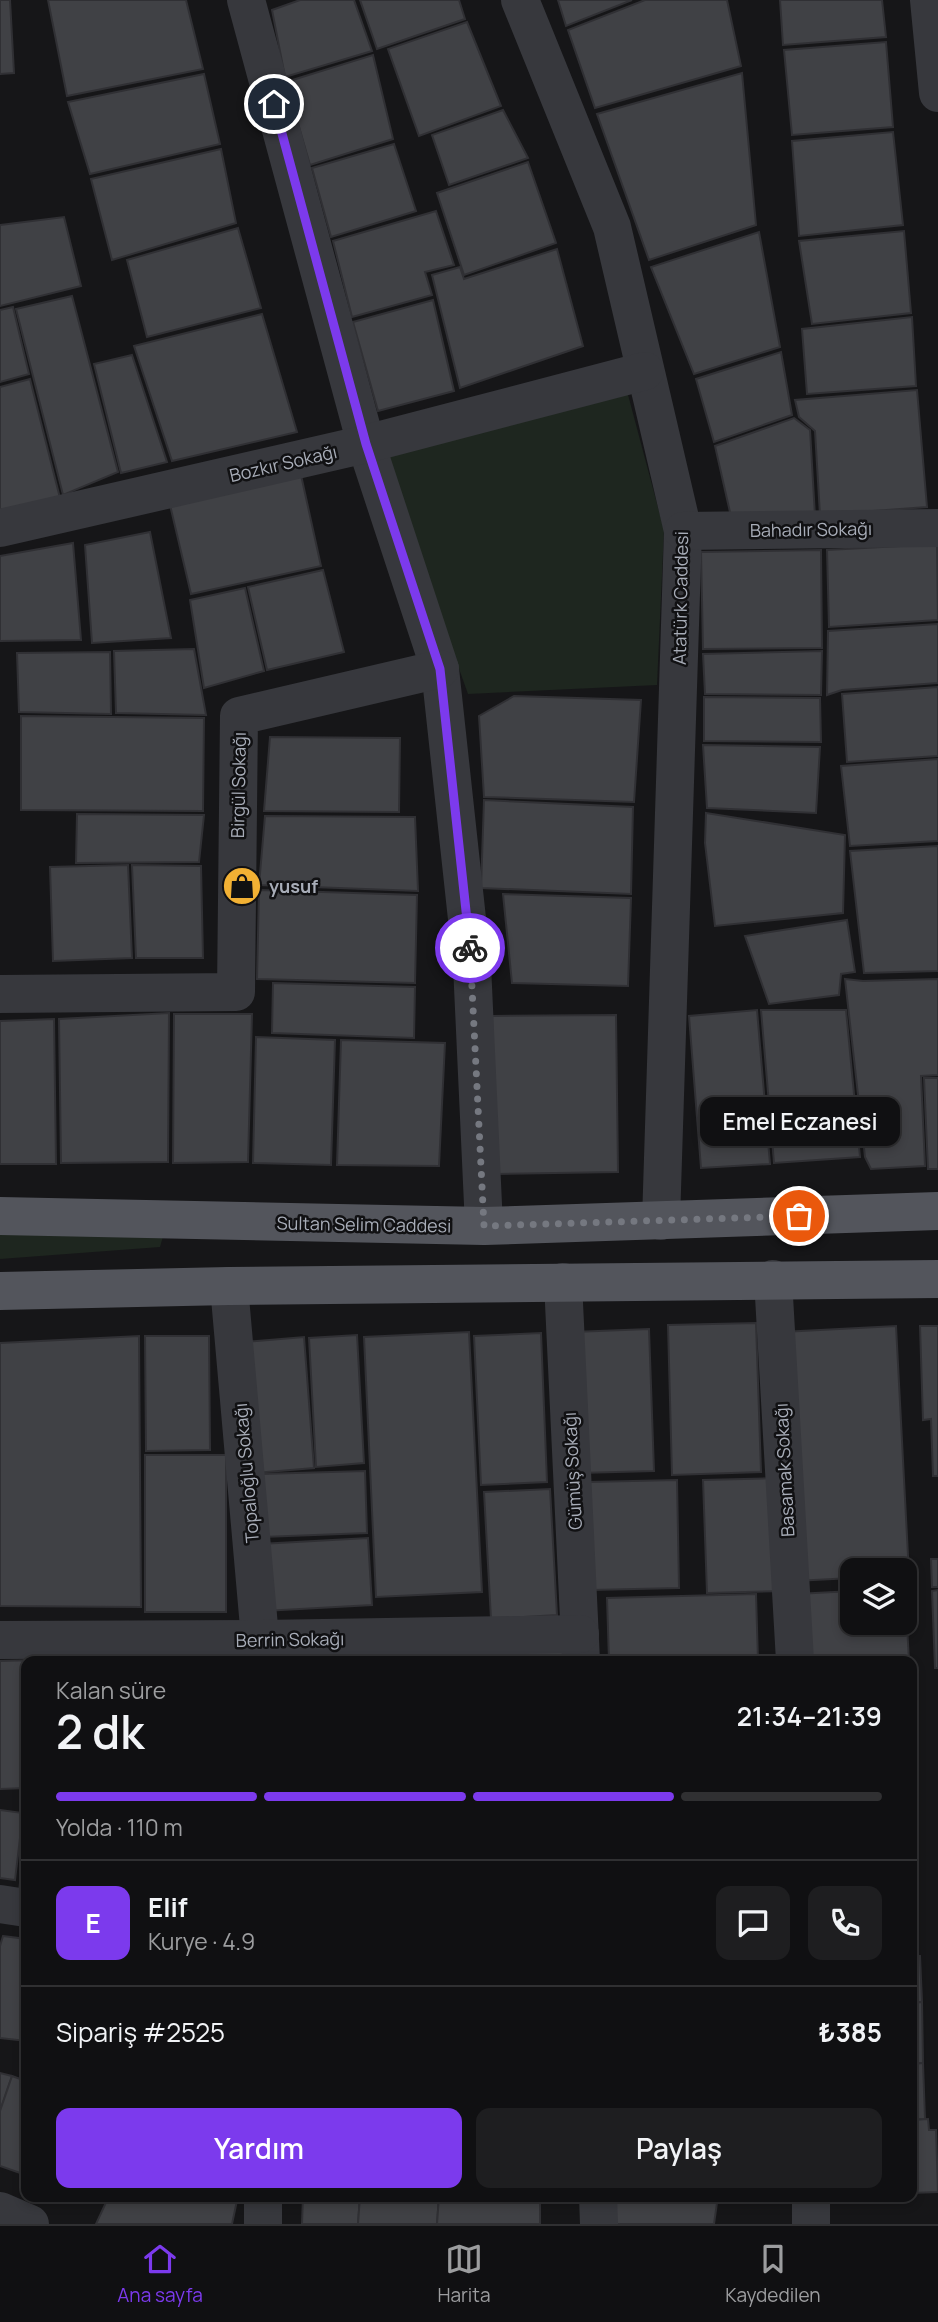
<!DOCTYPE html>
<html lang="tr">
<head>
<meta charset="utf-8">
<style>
	:root { --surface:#101012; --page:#1e1e20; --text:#f1f3f6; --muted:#9c9d9f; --line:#303032; --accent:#7c3aed }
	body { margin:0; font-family:Manrope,sans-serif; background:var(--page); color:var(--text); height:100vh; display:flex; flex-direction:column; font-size:26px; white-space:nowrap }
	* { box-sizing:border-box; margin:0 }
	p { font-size:23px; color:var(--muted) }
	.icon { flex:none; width:38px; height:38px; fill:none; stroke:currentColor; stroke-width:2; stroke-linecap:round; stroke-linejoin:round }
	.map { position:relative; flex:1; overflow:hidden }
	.side { position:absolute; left:21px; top:1656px; width:896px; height:546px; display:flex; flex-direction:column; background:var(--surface); border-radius:14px; box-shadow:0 4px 10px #0003,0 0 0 2px var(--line) }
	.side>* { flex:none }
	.fabs { position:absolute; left:840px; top:1558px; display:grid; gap:14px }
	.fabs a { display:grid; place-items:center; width:77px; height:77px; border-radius:14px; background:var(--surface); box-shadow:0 4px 10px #0003,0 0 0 2px var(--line); font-size:35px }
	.pin { position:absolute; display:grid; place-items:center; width:60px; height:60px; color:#fff; margin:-30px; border:4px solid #fff; border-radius:50%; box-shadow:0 2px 7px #0007 }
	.courier { position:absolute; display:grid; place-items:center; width:70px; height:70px; margin:-35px; border:5px solid #7c3aed; border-radius:50%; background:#fff; color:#222; box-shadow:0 2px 9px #0007 }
	.bubble { position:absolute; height:49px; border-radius:14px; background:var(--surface); box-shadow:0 4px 10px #0003,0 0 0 2px var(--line); font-size:23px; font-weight:600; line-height:49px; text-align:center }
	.summary em { font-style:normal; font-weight:600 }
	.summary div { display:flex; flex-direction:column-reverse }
	.summary { display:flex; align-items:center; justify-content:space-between; height:119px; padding:0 35px }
	h1 { font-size:46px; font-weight:600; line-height:52px }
	.bar { display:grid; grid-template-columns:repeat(4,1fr); gap:10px 7px; align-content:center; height:84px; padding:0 35px }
	.bar i { height:9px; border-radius:5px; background:var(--line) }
	.bar .on { background:var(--accent) }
	.bar p { grid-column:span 4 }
	.line { display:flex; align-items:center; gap:18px; padding:0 35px; border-top:2px solid var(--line) }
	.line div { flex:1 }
	.round { display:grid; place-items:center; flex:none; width:74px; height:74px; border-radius:14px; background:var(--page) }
	.button { display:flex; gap:14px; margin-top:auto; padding:14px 35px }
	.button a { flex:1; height:80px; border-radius:14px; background:var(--accent); color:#fff; font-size:28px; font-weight:600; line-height:80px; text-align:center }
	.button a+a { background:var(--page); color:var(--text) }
	.menu { display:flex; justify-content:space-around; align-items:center; height:98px; border-top:2px solid var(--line); background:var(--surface); font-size:19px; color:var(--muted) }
	.menu a { display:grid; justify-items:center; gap:4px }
	.menu .on { color:var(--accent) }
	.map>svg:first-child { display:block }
	.green { fill:#1e261f }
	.building { fill:#404145; stroke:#303034; stroke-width:2 }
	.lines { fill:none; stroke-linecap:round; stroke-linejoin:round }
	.minor { stroke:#37383d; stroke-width:38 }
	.major { stroke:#53555c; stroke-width:38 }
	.done { stroke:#757880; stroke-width:7; stroke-dasharray:0 12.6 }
	.route { stroke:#7c3aed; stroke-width:9 }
	.labels { text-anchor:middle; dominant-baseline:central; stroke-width:5; stroke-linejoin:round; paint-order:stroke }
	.street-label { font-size:18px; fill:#a8adb8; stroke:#111113 }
	.poi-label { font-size:18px; font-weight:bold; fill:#a8adb8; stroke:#111113; text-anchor:start }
</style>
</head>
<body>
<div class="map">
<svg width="938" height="2224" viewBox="0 0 938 2224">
	<rect width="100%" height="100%" fill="#161618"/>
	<g class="green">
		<path d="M 627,391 L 664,530 L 657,685 L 468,694 L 383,454 Z"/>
		<path d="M 0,1232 L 164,1233 L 160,1247 L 0,1259 Z"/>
	</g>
	<g class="building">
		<path d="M 0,0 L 10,0 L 14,73 L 0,74 Z"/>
		<path d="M 48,0 L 186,0 L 203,69 L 67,96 Z"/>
		<path d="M 300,0 L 354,0 L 372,51 L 285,77 L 272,10 Z"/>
		<path d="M 360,0 L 459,0 L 465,19 L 377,49 Z"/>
		<path d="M 558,0 L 632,0 L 566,26 Z"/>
		<path d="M 645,0 L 727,0 L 741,66 L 595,108 L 568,30 Z"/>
		<path d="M 780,0 L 882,0 L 886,37 L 783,45 Z"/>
		<path d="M 467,22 L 501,106 L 419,136 L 388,49 Z"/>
		<path d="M 886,42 L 893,127 L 792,135 L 784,50 Z"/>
		<path d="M 373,55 L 393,139 L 310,165 L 286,82 Z"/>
		<path d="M 742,73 L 756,225 L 649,260 L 597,114 Z"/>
		<path d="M 204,74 L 220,144 L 90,174 L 68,102 Z"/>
		<path d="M 503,110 L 528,158 L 449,185 L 432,135 Z"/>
		<path d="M 893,132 L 903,225 L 799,236 L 792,141 Z"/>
		<path d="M 394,144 L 416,211 L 331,237 L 312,168 Z"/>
		<path d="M 221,149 L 236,223 L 112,260 L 91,179 Z"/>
		<path d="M 528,162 L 556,243 L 464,275 L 437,193 Z"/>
		<path d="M 436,211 L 454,265 L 425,272 L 432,295 L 352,317 L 333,241 Z"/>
		<path d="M 64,217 L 81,286 L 0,306 L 0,225 Z"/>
		<path d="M 238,228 L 261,308 L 147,337 L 127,260 Z"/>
		<path d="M 904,231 L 911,313 L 812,324 L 799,241 Z"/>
		<path d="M 759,232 L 780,347 L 694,374 L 651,267 Z"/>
		<path d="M 557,249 L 583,346 L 460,388 L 432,275 L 460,267 L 464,279 Z"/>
		<path d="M 72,296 L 118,472 L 63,495 L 16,309 Z"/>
		<path d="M 433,300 L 454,391 L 378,411 L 353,322 Z"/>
		<path d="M 13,307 L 29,374 L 0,382 L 0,310 Z"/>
		<path d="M 262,314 L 297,432 L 172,461 L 134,346 Z"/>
		<path d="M 912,317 L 916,386 L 807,394 L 802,329 Z"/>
		<path d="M 781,352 L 792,415 L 714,442 L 696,379 Z"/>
		<path d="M 132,355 L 167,462 L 121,473 L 94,364 Z"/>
		<path d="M 30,379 L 60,498 L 0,510 L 0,387 Z"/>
		<path d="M 917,390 L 927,507 L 820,515 L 815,431 L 799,417 L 795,400 Z"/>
		<path d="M 794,418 L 810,430 L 815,516 L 732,521 L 715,446 Z"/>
		<path d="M 301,475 L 321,566 L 191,594 L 170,505 Z"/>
		<path d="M 150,532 L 171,638 L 92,643 L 85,545 Z"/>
		<path d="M 73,543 L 81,640 L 0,641 L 0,556 Z"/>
		<path d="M 937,544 L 938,620 L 829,627 L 827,550 Z"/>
		<path d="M 821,550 L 822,648 L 703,649 L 701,552 Z"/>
		<path d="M 323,570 L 344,652 L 267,670 L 248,587 Z"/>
		<path d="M 245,588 L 264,671 L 204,688 L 190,600 Z"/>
		<path d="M 938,624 L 938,683 L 842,690 L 827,695 L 828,631 Z"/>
		<path d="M 194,649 L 206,715 L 116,713 L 114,651 Z"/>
		<path d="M 822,651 L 821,695 L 705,694 L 703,654 Z"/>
		<path d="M 110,652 L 111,714 L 19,712 L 17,653 Z"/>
		<path d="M 938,687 L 938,756 L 847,762 L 842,694 Z"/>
		<path d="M 514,696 L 641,700 L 634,802 L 484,797 L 479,716 Z"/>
		<path d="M 704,697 L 820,698 L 821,742 L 704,741 Z"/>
		<path d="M 21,716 L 204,718 L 203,811 L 21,810 Z"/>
		<path d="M 270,737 L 400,738 L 399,812 L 264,811 Z"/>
		<path d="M 703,745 L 820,747 L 816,813 L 707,808 Z"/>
		<path d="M 938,759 L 938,841 L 850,846 L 841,766 Z"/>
		<path d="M 484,800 L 633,807 L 631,894 L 481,888 Z"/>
		<path d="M 706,813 L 845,835 L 843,913 L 715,926 L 705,843 Z"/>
		<path d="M 77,814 L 204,815 L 199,862 L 76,863 Z"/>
		<path d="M 265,816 L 415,817 L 418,891 L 259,885 Z"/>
		<path d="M 938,846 L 938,971 L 864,973 L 850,851 Z"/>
		<path d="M 128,865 L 132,958 L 53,961 L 50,867 Z"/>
		<path d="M 132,865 L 201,866 L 203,958 L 136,958 Z"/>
		<path d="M 259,890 L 417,895 L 415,983 L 257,979 Z"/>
		<path d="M 503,894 L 631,898 L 628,986 L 512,983 Z"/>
		<path d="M 847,920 L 855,972 L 841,974 L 839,995 L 769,1004 L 745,936 Z"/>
		<path d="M 845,979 L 863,981 L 938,979 L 938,1075 L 921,1076 L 925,1166 L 871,1169 L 865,1157 Z"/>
		<path d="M 273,983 L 415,987 L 414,1038 L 272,1033 Z"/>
		<path d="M 757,1010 L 770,1164 L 701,1168 L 689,1016 Z"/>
		<path d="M 761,1010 L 846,1010 L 860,1157 L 774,1163 Z"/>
		<path d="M 169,1013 L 168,1162 L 61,1163 L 59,1019 Z"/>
		<path d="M 174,1014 L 252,1014 L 248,1162 L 173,1163 Z"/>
		<path d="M 616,1015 L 618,1172 L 494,1174 L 492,1016 Z"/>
		<path d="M 54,1019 L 56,1164 L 0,1164 L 0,1021 Z"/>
		<path d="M 256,1037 L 335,1040 L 331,1165 L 253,1163 Z"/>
		<path d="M 341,1040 L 445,1043 L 439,1166 L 337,1165 Z"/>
		<path d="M 924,1078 L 938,1078 L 938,1169 L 928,1169 Z"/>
		<path d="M 756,1323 L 761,1472 L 672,1475 L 668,1325 Z"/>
		<path d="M 896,1326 L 909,1575 L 905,1576 L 905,1570 L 852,1570 L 852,1578 L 795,1581 L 782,1332 Z"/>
		<path d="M 920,1326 L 938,1326 L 938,1476 L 933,1476 L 931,1419 L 923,1420 Z"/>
		<path d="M 649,1329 L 654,1471 L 579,1473 L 573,1332 Z"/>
		<path d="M 469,1332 L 482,1592 L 376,1597 L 364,1337 Z"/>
		<path d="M 541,1333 L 547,1482 L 481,1485 L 474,1336 Z"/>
		<path d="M 357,1335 L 364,1463 L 316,1467 L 309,1338 Z"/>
		<path d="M 139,1336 L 141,1607 L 0,1606 L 0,1343 Z"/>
		<path d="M 145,1336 L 209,1336 L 210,1450 L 146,1451 Z"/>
		<path d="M 304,1337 L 314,1468 L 255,1473 L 245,1342 Z"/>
		<rect x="145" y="1455" width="81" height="157"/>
		<path d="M 365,1471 L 367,1533 L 263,1537 L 261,1474 Z"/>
		<path d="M 782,1478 L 785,1591 L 707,1593 L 703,1480 Z"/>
		<path d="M 677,1480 L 679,1588 L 591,1590 L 588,1482 Z"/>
		<path d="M 550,1489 L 557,1615 L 491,1619 L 484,1492 Z"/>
		<path d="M 368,1538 L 372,1605 L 264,1611 L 260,1544 Z"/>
		<path d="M 931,1559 L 938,1559 L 938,1587 L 932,1587 Z"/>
		<path d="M 905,1589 L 909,1661 L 800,1661 L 797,1594 L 852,1591 L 852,1622 L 905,1622 Z"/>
		<path d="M 938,1590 L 938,1668 L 935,1668 L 932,1591 Z"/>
		<path d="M 756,1594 L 758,1661 L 609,1661 L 607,1598 Z"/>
		<path d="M 575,1643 L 576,1661 L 450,1661 L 449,1651 Z"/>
		<path d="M 449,1651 L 450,1661 L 381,1661 L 381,1655 Z"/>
		<path d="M 353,1654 L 353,1661 L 285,1661 L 285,1658 Z"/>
		<rect x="40" y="1659" width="67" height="2"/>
		<path d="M 36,1660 L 26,1661 L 26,1788 L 0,1789 L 0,1661 Z"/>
		<path d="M 912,1783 L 914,1783 L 917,1862 L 912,1862 Z"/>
		<path d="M 0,1810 L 23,1813 L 15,1880 L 0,1878 Z"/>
		<path d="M 26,1822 L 26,1894 L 19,1893 Z"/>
		<path d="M 3,1936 L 26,1939 L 26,2041 L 0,2038 L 0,1946 Z"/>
		<path d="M 912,1956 L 920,1956 L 922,2002 L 912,2003 Z"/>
		<path d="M 922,2002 L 923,2063 L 912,2064 L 912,2003 Z"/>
		<path d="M 923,2063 L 925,2119 L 912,2120 L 912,2064 Z"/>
		<path d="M 0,2073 L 12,2076 L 0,2111 Z"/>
		<path d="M 12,2076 L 26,2081 L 26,2175 L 0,2166 L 0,2111 Z"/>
		<path d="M 928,2119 L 929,2130 L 936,2130 L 938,2192 L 912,2193 L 912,2120 Z"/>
		<path d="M 109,2196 L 238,2196 L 232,2224 L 96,2224 Z"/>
		<path d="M 303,2196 L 360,2196 L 358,2224 L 302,2224 Z"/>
		<path d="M 360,2196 L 439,2196 L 437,2224 L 358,2224 Z"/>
		<path d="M 439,2196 L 540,2196 L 540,2224 L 437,2224 Z"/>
		<path d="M 607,2196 L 718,2196 L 714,2224 L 605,2224 Z"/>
	</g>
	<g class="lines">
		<g class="minor">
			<path d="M 246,0 L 366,444 L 440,669 L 472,965 L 484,1226"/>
			<path d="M 520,0 L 612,227 L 683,531 L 661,1221"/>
			<path d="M 929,0 L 938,93"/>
			<path d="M 0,528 L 366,444 L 645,371"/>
			<path d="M 683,531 L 938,528"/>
			<path d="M 0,994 L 236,992 L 239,716 L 440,669"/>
			<path d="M 773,1279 L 795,1661"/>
			<path d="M 563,1282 L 581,1661"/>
			<path d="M 229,1286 L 262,1661"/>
			<path d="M 0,1640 L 261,1639 L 580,1634"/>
			<path d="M 0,1904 L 26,1908"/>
			<path d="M 598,2196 L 599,2224"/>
			<path d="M 811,2196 L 811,2224"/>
			<path d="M 0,2211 L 30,2224"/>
			<path d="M 263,2224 L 263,2196"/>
		</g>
		<g class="major">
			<path d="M 0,1216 L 484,1226 L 938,1211"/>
			<path d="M 0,1291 L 229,1286 L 938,1279"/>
		</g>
	</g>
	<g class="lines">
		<path class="done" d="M 470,948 L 484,1226 L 799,1216"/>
		<path class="route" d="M 274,104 L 366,444 L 440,669 L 470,948"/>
	</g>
	<defs>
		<g id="shop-disc" transform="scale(2.0125)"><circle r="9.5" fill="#f2b134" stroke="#111113"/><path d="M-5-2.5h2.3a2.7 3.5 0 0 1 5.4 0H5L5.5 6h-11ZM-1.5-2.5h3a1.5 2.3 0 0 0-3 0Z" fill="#111"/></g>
	</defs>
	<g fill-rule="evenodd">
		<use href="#shop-disc" x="242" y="886"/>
	</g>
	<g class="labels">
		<g class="street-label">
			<text transform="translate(283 463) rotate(-13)">Bozkır Sokağı</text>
			<text transform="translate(811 529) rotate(-1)">Bahadır Sokağı</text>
			<text transform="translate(680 598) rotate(-89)">Atatürk Caddesi</text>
			<text transform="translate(238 785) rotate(-89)">Birgül Sokağı</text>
			<text transform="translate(364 1224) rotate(1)">Sultan Selim Caddesi</text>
			<text transform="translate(784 1470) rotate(-93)">Basamak Sokağı</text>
			<text transform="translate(572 1471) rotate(-93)">Gümüş Sokağı</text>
			<text transform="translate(246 1473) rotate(-95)">Topaloğlu Sokağı</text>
			<text transform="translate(290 1639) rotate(-1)">Berrin Sokağı</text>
		</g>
		<g class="poi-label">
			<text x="269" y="886">yusuf</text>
		</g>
	</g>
</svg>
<div class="fabs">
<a><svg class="icon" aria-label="layers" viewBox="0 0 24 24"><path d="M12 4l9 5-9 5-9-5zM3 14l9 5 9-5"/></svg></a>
</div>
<div class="pin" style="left:799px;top:1216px;background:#ea580c"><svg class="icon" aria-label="bag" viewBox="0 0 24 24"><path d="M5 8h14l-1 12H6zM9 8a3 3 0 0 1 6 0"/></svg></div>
<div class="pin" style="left:274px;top:104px;background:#1f2937"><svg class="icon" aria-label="home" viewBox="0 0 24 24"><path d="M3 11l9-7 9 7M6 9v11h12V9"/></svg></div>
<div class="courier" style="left:470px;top:948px"><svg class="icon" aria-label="bike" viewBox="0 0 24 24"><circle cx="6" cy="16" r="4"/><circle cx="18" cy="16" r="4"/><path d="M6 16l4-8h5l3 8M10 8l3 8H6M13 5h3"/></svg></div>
<div class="bubble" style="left:700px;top:1097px;width:200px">Emel Eczanesi</div>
<section class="side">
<div class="summary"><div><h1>2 dk</h1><p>Kalan süre</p></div><em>21:34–21:39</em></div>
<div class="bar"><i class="on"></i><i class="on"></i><i class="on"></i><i></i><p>Yolda · 110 m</p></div>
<div class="line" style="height:126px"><b class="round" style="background:var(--accent);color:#fff">E</b><div><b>Elif</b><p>Kurye · 4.9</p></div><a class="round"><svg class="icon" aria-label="chat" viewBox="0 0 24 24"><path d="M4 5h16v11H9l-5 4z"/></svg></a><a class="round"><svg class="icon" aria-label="phone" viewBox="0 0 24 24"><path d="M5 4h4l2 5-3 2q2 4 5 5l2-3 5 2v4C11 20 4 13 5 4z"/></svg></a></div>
<div class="line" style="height:91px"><div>Sipariş #2525</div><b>₺385</b></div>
<div class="button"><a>Yardım</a><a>Paylaş</a></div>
</section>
</div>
<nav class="menu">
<a class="on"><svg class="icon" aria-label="home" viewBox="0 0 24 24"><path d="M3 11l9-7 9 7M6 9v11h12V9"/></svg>Ana sayfa</a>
<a><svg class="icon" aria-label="map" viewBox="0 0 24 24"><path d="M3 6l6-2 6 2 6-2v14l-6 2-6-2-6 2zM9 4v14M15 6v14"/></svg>Harita</a>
<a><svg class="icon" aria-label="saved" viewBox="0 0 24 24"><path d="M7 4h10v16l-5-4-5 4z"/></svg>Kaydedilen</a>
</nav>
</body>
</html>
